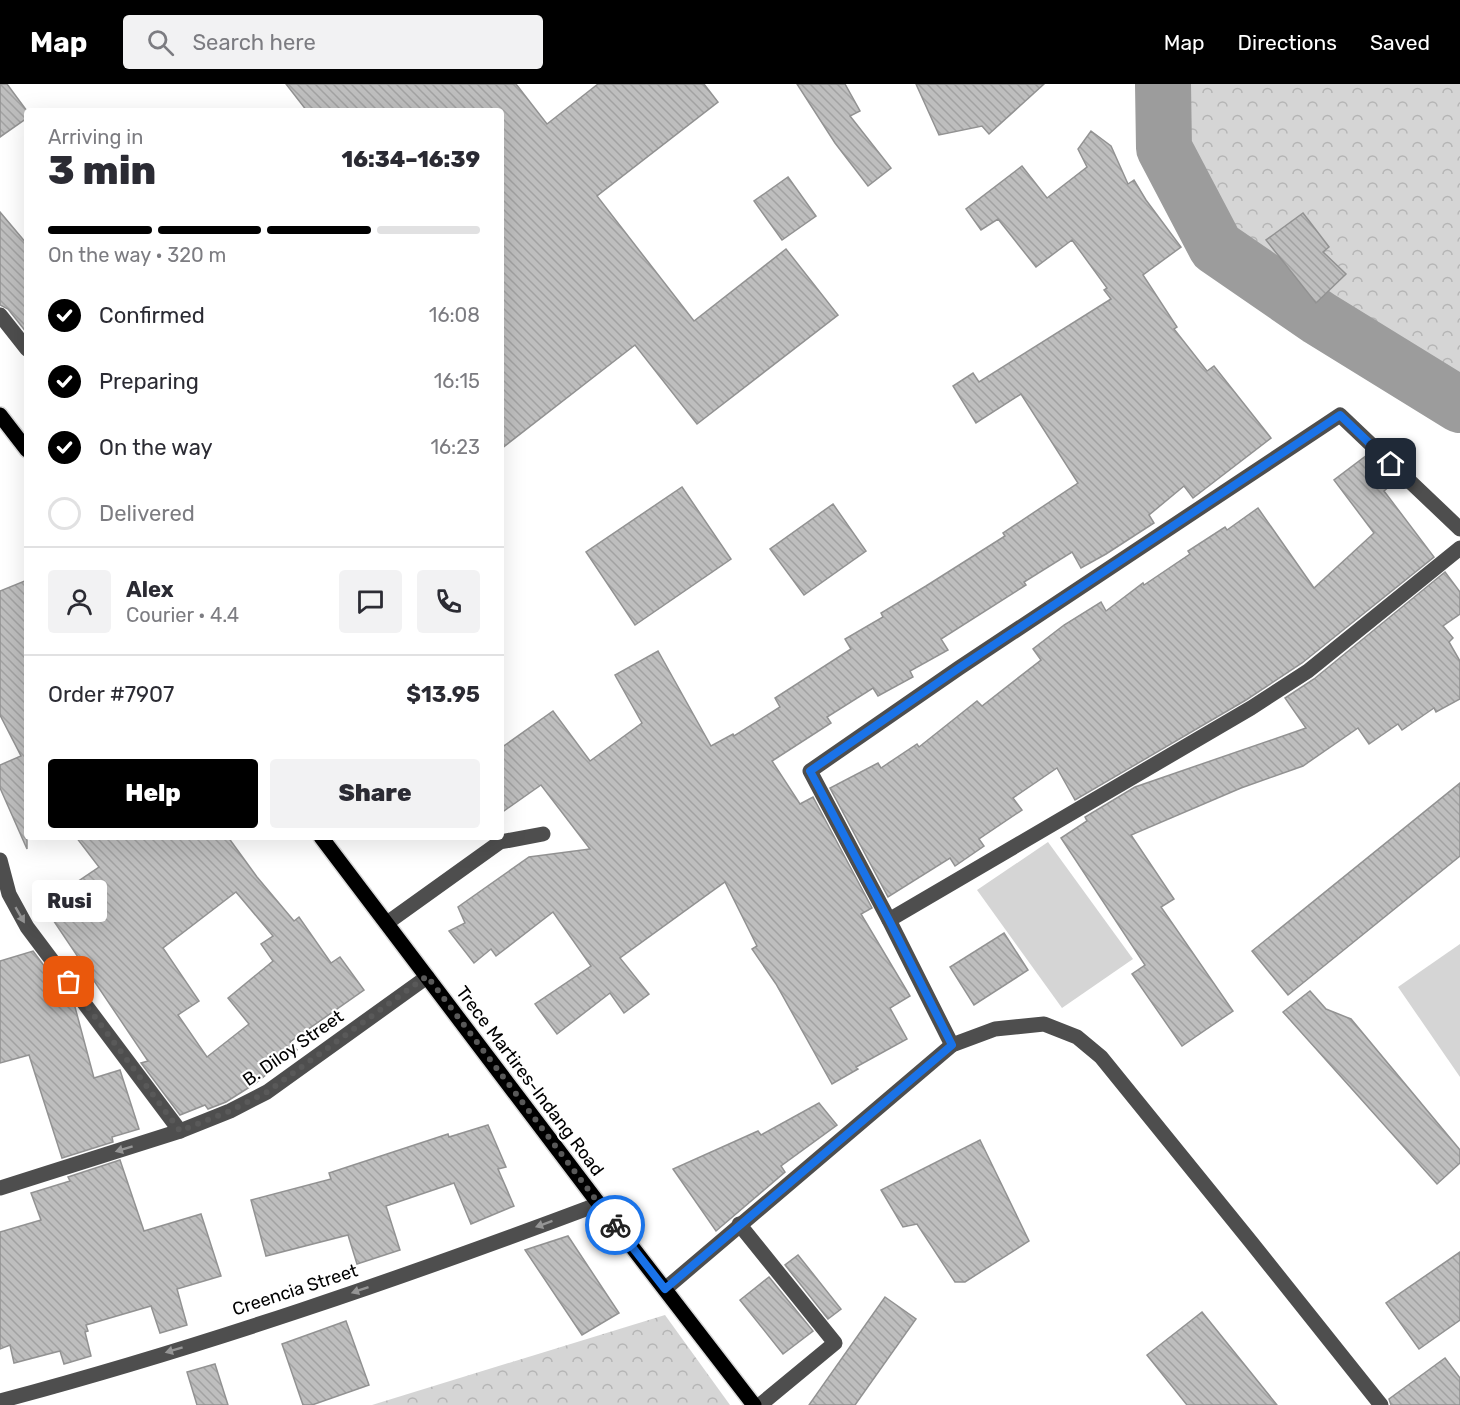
<!DOCTYPE html>
<html lang="en">
<head>
<meta charset="utf-8">
<style>
	:root { --surface:#fff; --page:#f2f2f3; --text:#2b2b33; --muted:#7c7c81; --line:#e1e1e2; --accent:#000 }
	body { margin:0; font-family:Rubik,sans-serif; background:var(--page); color:var(--text); height:100vh; display:flex; flex-direction:column; font-size:22px; white-space:nowrap }
	* { box-sizing:border-box; margin:0 }
	p { font-size:20px; color:var(--muted) }
	.icon { flex:none; width:33px; height:33px; fill:none; stroke:currentColor; stroke-width:2; stroke-linecap:round; stroke-linejoin:round }
	.map { position:relative; flex:1; overflow:hidden }
	.sheet { position:absolute; left:24px; top:24px; width:480px; height:732px; display:flex; flex-direction:column; background:var(--surface); border-radius:6px; box-shadow:0 6px 24px #0002 }
	.sheet>* { flex:none }
	.pin { position:absolute; display:grid; place-items:center; width:51px; height:51px; color:#fff; margin:-26px; border-radius:12px; box-shadow:0 3px 9px #0006 }
	.courier { position:absolute; display:grid; place-items:center; width:60px; height:60px; margin:-30px; border:4px solid #1a73e8; border-radius:50%; background:#fff; color:#222; box-shadow:0 2px 8px #0007 }
	.bubble { position:absolute; height:42px; border-radius:6px; background:var(--surface); box-shadow:0 6px 24px #0002; font-size:20px; font-weight:800; line-height:42px; text-align:center }
	.head em { font-style:normal; font-weight:800 }
	.head div { display:flex; flex-direction:column-reverse }
	.head { display:flex; align-items:center; justify-content:space-between; height:102px; padding:0 24px }
	h1 { font-size:39px; font-weight:800; line-height:45px }
	.bar { display:grid; grid-template-columns:repeat(4,1fr); gap:9px 6px; align-content:center; height:72px; padding:0 24px }
	.bar i { height:8px; border-radius:4px; background:var(--line) }
	.bar .current { background:var(--accent) }
	.bar p { grid-column:span 4 }
	.line { display:flex; align-items:center; gap:15px; padding:0 24px; border-top:2px solid var(--line) }
	.line div { flex:1 }
	.round { display:grid; place-items:center; flex:none; width:63px; height:63px; border-radius:6px; background:var(--page) }
	ol { padding:0 24px; list-style:none }
	li { display:flex; align-items:center; gap:18px; height:66px }
	li p { margin-inline-start:auto }
	li .icon { padding:6px; border-radius:50%; background:var(--accent); color:#fff; stroke-width:4 }
	li:last-child { color:var(--muted) }
	li i { width:33px; height:33px; border:3px solid var(--line); border-radius:50% }
	.primary-button { display:flex; gap:12px; margin-top:auto; padding:12px 24px }
	.primary-button a { flex:1; height:69px; border-radius:6px; background:var(--accent); color:#fff; font-size:24px; font-weight:800; line-height:69px; text-align:center }
	.primary-button a+a { background:var(--page); color:var(--text) }
	header { display:flex; align-items:center; gap:36px; box-sizing:border-box; height:84px; padding:0 30px; background:var(--accent); color:#fff }
	header strong { font-size:28px }
	nav { display:flex; gap:33px; margin-inline-start:auto; font-size:21px }
	.search { width:420px; height:54px; background:var(--page); display:flex; align-items:center; gap:15px; box-sizing:border-box; padding:0 21px; border-radius:6px; color:var(--muted); font-size:22px }
	.map>svg:first-child { display:block }
	.grass { fill:#d5d5d5 }
	.forest { fill:url(#forest-crowns) }
	.lines { fill:none; stroke-linecap:round; stroke-linejoin:round }
	.river { stroke:#9c9c9c; stroke-width:56 }
	.building { fill:url(#building-back-hatch); stroke:#929292; stroke-width:1.5; fill-rule:evenodd }
	.major-casing { stroke:#dbdbdb; stroke-width:18 }
	.minor { stroke:#4e4e4e; stroke-width:15 }
	.major { stroke:#000; stroke-width:15 }
	.oneway { fill:#959595 }
	.done { stroke:#595959; stroke-width:6; stroke-dasharray:0 10.8 }
	.route { stroke:#1a73e8; stroke-width:8 }
	.labels { text-anchor:middle; dominant-baseline:central; stroke-width:4.5; stroke-linejoin:round; paint-order:stroke }
	.street-label { font-size:18px; fill:#000; stroke:#fff }
</style>
</head>
<body>
<header>
<strong>Map</strong>
<div class="search"><svg class="icon" aria-label="search" viewBox="0 0 24 24"><circle cx="10" cy="10" r="6"/><path d="M15 15l6 6"/></svg>Search here</div>
<nav><a>Map</a><a>Directions</a><a>Saved</a></nav>
</header>
<div class="map">
<svg width="1460" height="1321" viewBox="0 0 1460 1321">
	<defs>
		<pattern id="forest-crowns" width="20" height="18" patternUnits="userSpaceOnUse" patternTransform="scale(1.5)"><rect width="20" height="18" fill="#d5d5d5"/><path d="M2 6a3 3 0 1 1 6 0M12 15a3 3 0 1 1 6 0" fill="none" stroke="#b5b5b5"/></pattern>
		<pattern id="building-back-hatch" width="6" height="6" patternUnits="userSpaceOnUse" patternTransform="scale(1.5)"><rect width="6" height="6" fill="#bebebe"/><path d="M-1 5l2 2M0 0l6 6M5-1l2 2" fill="none" stroke="#a2a2a2"/></pattern>
	</defs>
	<rect width="100%" height="100%" fill="#fff"/>
	<g class="grass">
		<path d="M 1048,758 L 1133,875 L 1062,924 L 977,806 Z"/>
		<path d="M 1460,860 L 1460,993 L 1398,903 Z"/>
	</g>
	<g class="forest">
		<path d="M 1163,0 L 1460,0 L 1460,332 L 1360,279 L 1375,268 L 1216,163 L 1164,64 Z"/>
		<path d="M 665,1231 L 730,1321 L 372,1321 Z"/>
	</g>
	<g class="lines">
		<path class="river" d="M 1163,0 L 1164,64 L 1216,163 L 1319,234 L 1460,321"/>
	</g>
	<g class="building">
		<path d="M 0,0 L 7,0 L 27,27 L 27,34 L 0,53 Z"/>
		<path d="M 286,0 L 516,0 L 547,40 L 598,0 L 704,0 L 718,18 L 597,112 L 694,237 L 786,165 L 838,231 L 697,340 L 635,261 L 501,365 L 501,27 L 307,27 Z"/>
		<path d="M 797,0 L 845,0 L 860,27 L 850,32 L 891,84 L 868,102 L 835,59 Z"/>
		<path d="M 916,0 L 1044,0 L 989,50 L 982,42 L 939,51 Z"/>
		<path d="M 1091,47 L 1111,62 L 1128,100 L 1134,96 L 1146,116 L 1181,163 L 1143,191 L 1177,243 L 1174,245 L 1207,287 L 1214,282 L 1271,354 L 1193,414 L 1184,402 L 1149,431 L 1154,439 L 1106,470 L 1081,484 L 1072,468 L 1024,498 L 1026,501 L 941,555 L 948,566 L 910,587 L 913,593 L 878,612 L 873,604 L 827,633 L 831,639 L 772,677 L 800,720 L 813,713 L 872,824 L 861,830 L 910,912 L 890,924 L 907,955 L 856,983 L 858,985 L 832,1000 L 776,900 L 752,865 L 757,862 L 725,798 L 620,874 L 649,910 L 624,929 L 610,909 L 557,950 L 535,920 L 591,882 L 553,828 L 496,872 L 491,865 L 474,879 L 449,847 L 465,839 L 458,823 L 529,773 L 590,765 L 541,701 L 501,729 L 501,664 L 553,627 L 590,677 L 642,639 L 615,591 L 658,567 L 711,662 L 733,650 L 734,652 L 780,623 L 775,614 L 851,565 L 845,555 L 883,533 L 881,529 L 926,502 L 1005,452 L 1003,449 L 1078,399 L 1021,310 L 976,339 L 953,302 L 973,289 L 979,298 L 1111,215 L 1104,206 L 1107,204 L 1072,156 L 1036,183 L 998,135 L 981,146 L 966,125 L 1022,82 L 1047,114 L 1087,83 L 1078,65 Z"/>
		<path d="M 788,93 L 816,132 L 782,156 L 754,117 Z"/>
		<path d="M 0,128 L 27,160 L 27,249 L 8,225 L 0,221 Z"/>
		<path d="M 1303,129 L 1329,163 L 1323,168 L 1346,190 L 1316,219 L 1266,156 Z"/>
		<path d="M 1367,371 L 1390,402 L 1384,407 L 1434,473 L 1302,579 L 1246,616 L 1075,716 L 1057,684 L 1013,714 L 1022,726 L 979,755 L 984,762 L 955,782 L 950,774 L 888,813 L 830,704 L 878,679 L 881,684 L 917,660 L 919,663 L 977,617 L 982,622 L 1041,576 L 1033,565 L 1064,541 L 1101,518 L 1106,527 L 1143,499 L 1144,501 L 1190,470 L 1188,467 L 1225,443 L 1227,446 L 1258,424 L 1314,504 L 1374,449 L 1334,396 Z"/>
		<path d="M 682,403 L 731,475 L 635,541 L 586,468 Z"/>
		<path d="M 833,420 L 866,467 L 804,511 L 770,465 Z"/>
		<path d="M 1445,488 L 1460,508 L 1460,530 L 1443,542 L 1453,554 L 1449,558 L 1460,577 L 1460,615 L 1436,628 L 1434,624 L 1402,646 L 1398,640 L 1369,660 L 1358,644 L 1303,682 L 1241,704 L 1131,751 L 1174,815 L 1161,823 L 1233,927 L 1182,962 L 1132,890 L 1145,881 L 1061,754 L 1087,737 L 1085,733 L 1135,703 L 1306,644 L 1285,614 L 1314,595 Z"/>
		<path d="M 27,496 L 27,765 L 0,704 L 0,681 L 21,672 L 0,631 L 0,507 Z"/>
		<path d="M 1460,699 L 1460,772 L 1288,911 L 1252,867 Z"/>
		<path d="M 76,753 L 228,753 L 257,793 L 294,837 L 299,833 L 331,879 L 340,873 L 364,906 L 290,958 L 297,966 L 256,999 L 226,1018 L 208,1025 L 205,1021 L 180,1031 L 141,979 L 148,977 L 43,821 L 99,783 ZM 236,808 L 273,852 L 261,860 L 273,877 L 228,914 L 249,940 L 207,973 L 178,931 L 199,917 L 163,864 Z"/>
		<path d="M 1004,849 L 1028,886 L 974,921 L 950,883 Z"/>
		<path d="M 33,867 L 75,923 L 94,994 L 120,986 L 139,1045 L 112,1053 L 113,1058 L 62,1074 L 29,971 L 0,979 L 0,877 Z"/>
		<path d="M 1310,907 L 1326,925 L 1351,935 L 1460,1066 L 1460,1079 L 1437,1100 L 1283,928 Z"/>
		<path d="M 819,1019 L 837,1041 L 781,1082 L 785,1088 L 716,1147 L 673,1085 L 758,1047 L 761,1051 Z"/>
		<path d="M 488,1041 L 506,1083 L 498,1085 L 514,1122 L 471,1140 L 454,1099 L 386,1122 L 400,1166 L 357,1180 L 348,1151 L 266,1172 L 251,1116 L 331,1095 L 329,1089 L 448,1050 L 449,1053 Z"/>
		<path d="M 980,1056 L 1029,1157 L 965,1198 L 955,1198 L 917,1140 L 903,1143 L 881,1106 Z"/>
		<path d="M 120,1076 L 144,1147 L 201,1130 L 221,1192 L 177,1205 L 187,1241 L 160,1249 L 151,1222 L 86,1241 L 88,1247 L 85,1248 L 91,1272 L 64,1280 L 60,1267 L 14,1279 L 10,1261 L 0,1265 L 0,1148 L 41,1136 L 31,1109 L 70,1097 L 68,1093 Z"/>
		<path d="M 568,1152 L 619,1229 L 582,1251 L 525,1166 Z"/>
		<path d="M 1460,1168 L 1460,1236 L 1419,1265 L 1386,1219 Z"/>
		<path d="M 798,1171 L 841,1225 L 828,1235 L 785,1181 Z"/>
		<path d="M 769,1193 L 813,1247 L 783,1270 L 740,1216 Z"/>
		<path d="M 885,1213 L 916,1235 L 855,1321 L 809,1321 Z"/>
		<path d="M 1202,1228 L 1277,1321 L 1187,1321 L 1147,1271 Z"/>
		<path d="M 346,1237 L 369,1301 L 312,1321 L 303,1321 L 282,1260 Z"/>
		<path d="M 1445,1274 L 1460,1294 L 1460,1321 L 1391,1321 L 1389,1315 Z"/>
		<path d="M 215,1280 L 228,1321 L 197,1321 L 187,1288 Z"/>
	</g>
	<g class="lines">
		<g class="major-casing">
			<g id="major">
				<path d="M 0,331 L 27,366"/>
				<path d="M 321,753 L 599,1120 L 754,1321"/>
			</g>
		</g>
		<g class="minor">
			<path d="M 0,231 L 27,265"/>
			<path d="M 0,776 L 9,810 L 27,843 L 180,1047"/>
			<path d="M 889,836 L 1251,624 L 1308,587 L 1460,464"/>
			<path d="M 387,839 L 500,758 L 543,750"/>
			<path d="M 952,961 L 889,836 L 810,687 L 959,584 L 1340,331 L 1460,445"/>
			<path d="M 0,1104 L 180,1047 L 230,1027 L 267,1008 L 427,893"/>
			<path d="M 739,1140 L 835,1259 L 760,1321"/>
			<path d="M 665,1205 L 952,961 L 995,945 L 1044,940 L 1077,953 L 1101,973 L 1251,1158 L 1381,1321"/>
			<path d="M 0,1317 C 203,1263 402,1194 599,1120"/>
		</g>
		<use href="#major" class="major"/>
	</g>
	<defs><path id="oneway-solid" d="M-6-.8H1V-3.2L6.5 0L1 3.2V.8H-6Z" transform="scale(1.5)"/></defs>
	<g class="oneway">
		<use href="#oneway-solid" transform="translate(20 831) rotate(60)"/>
		<use href="#oneway-solid" transform="translate(124 1065) rotate(163)"/>
		<use href="#oneway-solid" transform="translate(544 1140) rotate(160)"/>
		<use href="#oneway-solid" transform="translate(360 1206) rotate(161)"/>
		<use href="#oneway-solid" transform="translate(174 1266) rotate(163)"/>
	</g>
	<g class="lines">
		<path class="done" d="M 69,898 L 180,1047 L 230,1027 L 267,1008 L 427,892 L 615,1141"/>
		<path class="route" d="M 615,1141 L 665,1205 L 952,961 L 889,836 L 810,687 L 959,584 L 1340,331 L 1391,380"/>
	</g>
	<g class="labels">
		<g class="street-label">
			<text transform="translate(293 964) rotate(-35)">B. Diloy Street</text>
			<text transform="translate(530 997) rotate(53)">Trece Martires-Indang Road</text>
			<text transform="translate(295 1206) rotate(-18)">Creencia Street</text>
		</g>
	</g>
</svg>
<div class="pin" style="left:69px;top:898px;background:#ea580c"><svg class="icon" aria-label="bag" viewBox="0 0 24 24"><path d="M5 8h14l-1 12H6zM9 8a3 3 0 0 1 6 0"/></svg></div>
<div class="pin" style="left:1391px;top:380px;background:#1f2937"><svg class="icon" aria-label="home" viewBox="0 0 24 24"><path d="M3 11l9-7 9 7M6 9v11h12V9"/></svg></div>
<div class="courier" style="left:615px;top:1141px"><svg class="icon" aria-label="bike" viewBox="0 0 24 24"><circle cx="6" cy="16" r="4"/><circle cx="18" cy="16" r="4"/><path d="M6 16l4-8h5l3 8M10 8l3 8H6M13 5h3"/></svg></div>
<div class="bubble" style="left:32px;top:796px;width:75px">Rusi</div>
<section class="sheet">
<div class="head"><div><h1>3 min</h1><p>Arriving in</p></div><em>16:34–16:39</em></div>
<div class="bar"><i class="current"></i><i class="current"></i><i class="current"></i><i></i><p>On the way · 320 m</p></div>
<ol>
<li><svg class="icon" aria-label="check" viewBox="0 0 24 24"><path d="M5 12l5 5 9-10"/></svg>Confirmed<p>16:08</p></li>
<li><svg class="icon" aria-label="check" viewBox="0 0 24 24"><path d="M5 12l5 5 9-10"/></svg>Preparing<p>16:15</p></li>
<li><svg class="icon" aria-label="check" viewBox="0 0 24 24"><path d="M5 12l5 5 9-10"/></svg>On the way<p>16:23</p></li>
<li><i></i>Delivered</li>
</ol>
<div class="line" style="height:108px"><a class="round"><svg class="icon" aria-label="person" viewBox="0 0 24 24"><circle cx="12" cy="8" r="4"/><path d="M4 21q1-7 8-7t8 7"/></svg></a><div><b>Alex</b><p>Courier · 4.4</p></div><a class="round"><svg class="icon" aria-label="chat" viewBox="0 0 24 24"><path d="M4 5h16v11H9l-5 4z"/></svg></a><a class="round"><svg class="icon" aria-label="phone" viewBox="0 0 24 24"><path d="M5 4h4l2 5-3 2q2 4 5 5l2-3 5 2v4C11 20 4 13 5 4z"/></svg></a></div>
<div class="line" style="height:78px"><div>Order #7907</div><b>$13.95</b></div>
<div class="primary-button"><a>Help</a><a>Share</a></div>
</section>
</div>
</body>
</html>
